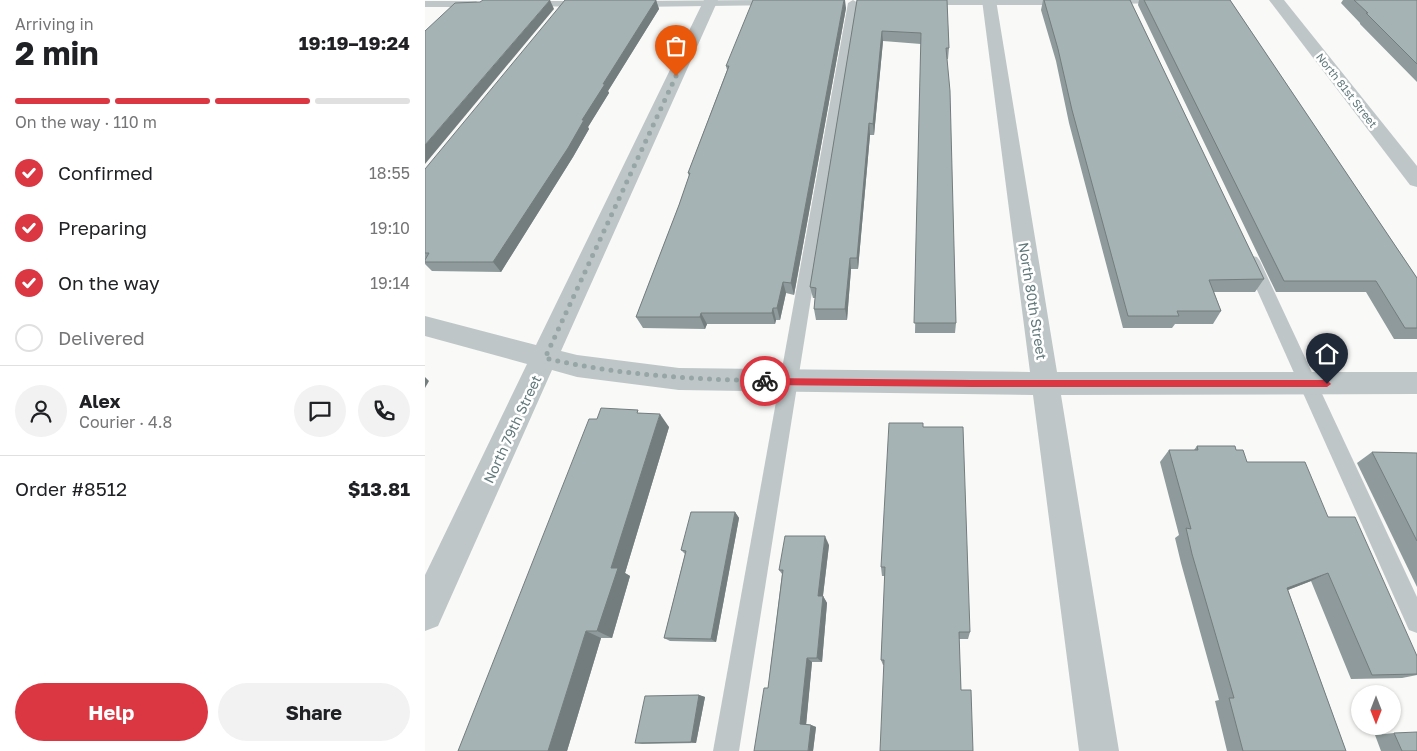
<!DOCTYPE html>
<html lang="en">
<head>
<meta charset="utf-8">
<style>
	:root { --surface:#fff; --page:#f2f2f2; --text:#202124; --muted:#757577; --line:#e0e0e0; --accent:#da3743 }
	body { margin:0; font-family:"Golos Text",sans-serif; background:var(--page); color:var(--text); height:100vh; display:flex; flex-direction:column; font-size:19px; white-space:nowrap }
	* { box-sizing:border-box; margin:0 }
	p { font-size:16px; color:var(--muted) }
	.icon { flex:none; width:28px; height:28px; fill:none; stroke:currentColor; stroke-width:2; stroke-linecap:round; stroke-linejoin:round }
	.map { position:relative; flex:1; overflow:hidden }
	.side { display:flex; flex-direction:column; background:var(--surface); width:425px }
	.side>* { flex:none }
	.needle { width:32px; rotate:180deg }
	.controls { position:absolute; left:926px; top:685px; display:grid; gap:10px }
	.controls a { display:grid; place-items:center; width:50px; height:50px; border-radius:50%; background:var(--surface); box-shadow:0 1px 4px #0004; font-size:25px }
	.pin { position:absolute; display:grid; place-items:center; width:42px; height:42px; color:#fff; margin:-51px -21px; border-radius:50% 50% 50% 0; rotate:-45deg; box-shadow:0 0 5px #0007 }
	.pin .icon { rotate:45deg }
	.courier { position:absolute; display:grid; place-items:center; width:50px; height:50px; margin:-25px; border:4px solid #da3743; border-radius:50%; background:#fff; color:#222; box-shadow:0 1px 6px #0007 }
	.headline em { font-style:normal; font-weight:700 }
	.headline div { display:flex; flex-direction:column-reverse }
	.headline { display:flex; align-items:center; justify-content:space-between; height:85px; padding:0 15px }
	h1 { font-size:32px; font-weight:700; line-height:38px }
	.bar { display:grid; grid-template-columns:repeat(4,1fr); gap:8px 5px; align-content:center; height:60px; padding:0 15px }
	.bar i { height:6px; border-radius:4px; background:var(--line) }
	.bar .current { background:var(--accent) }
	.bar p { grid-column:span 4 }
	.line { display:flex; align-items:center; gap:12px; padding:0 15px; border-top:1px solid var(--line) }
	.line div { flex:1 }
	.round { display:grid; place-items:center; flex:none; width:52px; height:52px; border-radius:26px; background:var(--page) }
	ol { padding:0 15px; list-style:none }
	li { display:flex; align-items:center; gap:15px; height:55px }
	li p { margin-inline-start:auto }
	li .icon { padding:5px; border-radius:50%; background:var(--accent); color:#fff; stroke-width:4 }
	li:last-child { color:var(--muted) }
	li i { width:28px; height:28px; border:2px solid var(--line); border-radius:50% }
	.cta { display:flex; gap:10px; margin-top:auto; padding:10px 15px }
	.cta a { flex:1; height:58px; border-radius:30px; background:var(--accent); color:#fff; font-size:20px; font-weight:700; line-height:58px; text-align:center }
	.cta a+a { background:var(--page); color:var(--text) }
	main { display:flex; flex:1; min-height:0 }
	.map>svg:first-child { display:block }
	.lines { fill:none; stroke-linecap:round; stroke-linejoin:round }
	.service { fill:#bec6c7; fill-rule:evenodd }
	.minor { fill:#bec6c7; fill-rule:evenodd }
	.wall { fill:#8e9a9b }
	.shaded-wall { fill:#747d7e }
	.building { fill:#a5b3b4; stroke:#747d7e }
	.route { fill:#da3743 }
	.done { stroke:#96a5a6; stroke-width:5; stroke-dasharray:0 9 }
	.labels { text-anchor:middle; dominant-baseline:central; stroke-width:5; stroke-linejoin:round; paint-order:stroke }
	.far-street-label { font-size:11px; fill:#61787b; stroke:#fff }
	.street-label { font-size:14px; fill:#61787b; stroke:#fff }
</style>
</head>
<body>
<main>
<section class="side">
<div class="headline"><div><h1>2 min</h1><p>Arriving in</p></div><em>19:19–19:24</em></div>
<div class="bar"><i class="current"></i><i class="current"></i><i class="current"></i><i></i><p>On the way · 110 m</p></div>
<ol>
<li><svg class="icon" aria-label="check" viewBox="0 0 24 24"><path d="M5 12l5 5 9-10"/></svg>Confirmed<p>18:55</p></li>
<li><svg class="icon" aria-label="check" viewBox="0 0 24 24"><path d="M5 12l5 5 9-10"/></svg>Preparing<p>19:10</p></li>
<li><svg class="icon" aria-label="check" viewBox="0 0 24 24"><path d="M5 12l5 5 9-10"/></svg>On the way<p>19:14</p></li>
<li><i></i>Delivered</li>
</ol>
<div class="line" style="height:90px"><a class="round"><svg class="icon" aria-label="person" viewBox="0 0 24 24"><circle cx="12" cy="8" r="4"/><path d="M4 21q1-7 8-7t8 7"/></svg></a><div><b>Alex</b><p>Courier · 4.8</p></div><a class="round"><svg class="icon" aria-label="chat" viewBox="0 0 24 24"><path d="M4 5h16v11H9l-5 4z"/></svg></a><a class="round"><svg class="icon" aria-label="phone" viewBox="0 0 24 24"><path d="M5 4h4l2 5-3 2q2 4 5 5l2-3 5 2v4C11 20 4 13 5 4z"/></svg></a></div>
<div class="line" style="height:65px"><div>Order #8512</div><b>$13.81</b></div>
<div class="cta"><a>Help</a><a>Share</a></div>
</section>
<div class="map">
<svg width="992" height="751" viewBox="0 0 992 751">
	<rect width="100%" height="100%" fill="#f9f9f7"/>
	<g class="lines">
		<g class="service">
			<path d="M 351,0 L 354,1 L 354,5 L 209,7 L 204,4 L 209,1 Z"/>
			<path d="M 428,0 L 433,3 L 314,751 L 288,751 L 423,3 Z"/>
			<path d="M 499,0 L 644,0 L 646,2 L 641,5 L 496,5 L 496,1 Z"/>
			<path d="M 678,0 L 749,0 L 744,3 L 682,4 L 679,3 Z"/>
			<path d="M 0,1 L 51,1 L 56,4 L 51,7 L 0,7 Z"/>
			<path d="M 104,1 L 161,1 L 166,4 L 161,7 L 101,6 L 99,4 Z"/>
			<path d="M 827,256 L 832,257 L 835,261 L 992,597 L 992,633 L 984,630 L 819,261 L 822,257 Z"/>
		</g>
		<g class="minor">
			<path d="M 279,0 L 293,0 L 136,351 L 152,355 L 254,368 L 605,372 L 557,0 L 571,0 L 632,372 L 992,372 L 992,394 L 636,395 L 694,751 L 654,751 L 608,395 L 254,390 L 152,377 L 127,370 L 13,626 L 0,631 L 0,575 L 102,364 L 0,336 L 0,316 L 111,345 Z"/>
			<path d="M 844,0 L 859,0 L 992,166 L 992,187 L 985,185 Z"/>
		</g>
	</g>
	<g class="wall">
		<path d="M 231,0 L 234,9 L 183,91 L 184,93 L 163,127 L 164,129 L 148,157 L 76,272 L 7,271 L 0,264 L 0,169 Z"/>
		<path d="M 432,0 L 522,0 L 524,48 L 523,59 L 522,59 L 531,323 L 530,333 L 490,333 L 496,44 L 458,41 L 449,135 L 445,135 L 433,269 L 426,269 L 422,320 L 391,320 L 389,309 L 390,298 L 388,298 L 385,287 Z"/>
		<path d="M 618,0 L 705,0 L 839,279 L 830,292 L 789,292 L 796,311 L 788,324 L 750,324 L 747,328 L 698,328 L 644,123 L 631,61 L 616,10 Z"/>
		<path d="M 714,0 L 805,0 L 992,278 L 992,339 L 969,339 L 941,292 L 851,292 L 713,5 Z"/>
		<path d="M 918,0 L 992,0 L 992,82 L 935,24 L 935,23 L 916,3 Z"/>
		<path d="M 421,8 L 369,295 L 361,293 L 355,320 L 351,320 L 350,324 L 282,324 L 280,329 L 218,328 L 211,317 L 254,205 L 264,176 L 263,173 L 302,70 L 301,66 Z"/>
		<path d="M 216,413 L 244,427 L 200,573 L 205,576 L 187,638 L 176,638 L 142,751 L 33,751 L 172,419 Z"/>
		<path d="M 498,427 L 545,632 L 543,639 L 534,639 L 536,690 L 548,751 L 459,665 L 458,665 L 456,660 L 460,576 L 457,576 L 456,567 Z"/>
		<path d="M 772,446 L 811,450 L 822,462 L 903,517 L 992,656 L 992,675 L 977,678 L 926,679 L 886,581 L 863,590 L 921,751 L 802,751 L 790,701 L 794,700 L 756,563 L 750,538 L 754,535 L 735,462 L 744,450 L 769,450 Z"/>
		<path d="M 947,452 L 992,453 L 992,587 L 932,463 Z"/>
		<path d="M 310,512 L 314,518 L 291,642 L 245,641 L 239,638 L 260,554 L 256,550 Z"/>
		<path d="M 404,545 L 398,596 L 402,603 L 397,662 L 387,662 L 381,724 L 386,725 L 391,727 L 388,751 L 343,688 L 357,574 L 354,570 Z"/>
		<path d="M 274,695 L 280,697 L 271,743 L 217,744 L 210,743 Z"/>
		<path d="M 969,733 L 992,751 L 956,751 L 950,735 Z"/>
	</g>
	<g class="shaded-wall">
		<path d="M 125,0 L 129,9 L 0,164 L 0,145 Z"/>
		<path d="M 231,0 L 234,9 L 183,91 L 184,93 L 163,127 L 164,129 L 148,157 L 76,272 L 68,262 L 157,120 L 178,84 Z"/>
		<path d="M 419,0 L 420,0 L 421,8 L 369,295 L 366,283 Z"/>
		<path d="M 457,31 L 458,41 L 449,135 L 448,124 Z"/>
		<path d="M 444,123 L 445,135 L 433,269 L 432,258 Z"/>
		<path d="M 425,258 L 426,269 L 422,320 L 420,309 Z"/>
		<path d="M 358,282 L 361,293 L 355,320 L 352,308 Z"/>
		<path d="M 348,308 L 351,320 L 350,324 L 347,313 Z"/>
		<path d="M 276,313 L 282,324 L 280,329 L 275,317 Z"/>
		<path d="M 0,377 L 4,381 L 0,388 Z"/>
		<path d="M 235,414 L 244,427 L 200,573 L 205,576 L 187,638 L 172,631 L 186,568 Z"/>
		<path d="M 310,512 L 314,518 L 291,642 L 286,639 Z"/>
		<path d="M 400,536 L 404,545 L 397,603 L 393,596 Z"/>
		<path d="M 903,573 L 886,581 L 847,596 L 862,588 Z"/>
		<path d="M 398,596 L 402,603 L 397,662 L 392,658 Z"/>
		<path d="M 161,631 L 176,638 L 142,751 L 123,751 Z"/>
		<path d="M 382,658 L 387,662 L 381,726 L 375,724 Z"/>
		<path d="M 274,695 L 280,697 L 271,743 L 266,742 Z"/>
		<path d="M 386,725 L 391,727 L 388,751 L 383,751 Z"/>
	</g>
	<g class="building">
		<path d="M 58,0 L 125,0 L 0,145 L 0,31 L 30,3 L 55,2 Z"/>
		<path d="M 140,0 L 231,0 L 178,84 L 180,84 L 157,120 L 159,120 L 143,148 L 68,262 L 0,262 L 0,260 L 4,253 L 0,253 L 0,169 Z"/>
		<path d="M 328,0 L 419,0 L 366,283 L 358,282 L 352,308 L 348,308 L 347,313 L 276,313 L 275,317 L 211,317 L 254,205 L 265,173 L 263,173 L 304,66 L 301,66 Z"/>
		<path d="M 432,0 L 522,0 L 524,48 L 521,48 L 525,91 L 531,323 L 489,323 L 496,33 L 457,31 L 448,124 L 444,123 L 432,258 L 425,258 L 420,309 L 389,309 L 391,288 L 385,287 Z"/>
		<path d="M 619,0 L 705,0 L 839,279 L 784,280 L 796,311 L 752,311 L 754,316 L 703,316 L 647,110 L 633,49 Z"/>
		<path d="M 719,0 L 805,0 L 992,278 L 992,328 L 980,328 L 951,281 L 859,281 Z"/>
		<path d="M 929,0 L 992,0 L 992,64 L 941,13 L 943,13 Z"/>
		<path d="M 176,408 L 213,410 L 212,413 L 235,414 L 186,568 L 193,568 L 172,631 L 161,631 L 123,751 L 33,751 L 164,419 L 172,419 Z"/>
		<path d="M 464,423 L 498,423 L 498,427 L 538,427 L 545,632 L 534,632 L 536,690 L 546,690 L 548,751 L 455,751 L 459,660 L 456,660 L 460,567 L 456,567 Z"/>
		<path d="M 772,446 L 810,446 L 811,450 L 818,450 L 822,462 L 880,462 L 903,517 L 930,517 L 992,656 L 992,674 L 947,675 L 903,573 L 862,588 L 921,751 L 818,751 L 804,698 L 809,698 L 767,554 L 761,528 L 766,529 L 744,450 L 773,450 Z"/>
		<path d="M 947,452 L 992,453 L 992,541 Z"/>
		<path d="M 266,512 L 310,512 L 286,639 L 239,638 L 261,551 L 256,550 Z"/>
		<path d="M 360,536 L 400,536 L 393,596 L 398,596 L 392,658 L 382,658 L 375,724 L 386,725 L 383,751 L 329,751 L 339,688 L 343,688 L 358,570 L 354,570 Z"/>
		<path d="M 274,695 L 266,742 L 210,743 L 220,696 Z"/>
		<path d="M 992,732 L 992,751 L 977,751 L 969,733 Z"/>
	</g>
	<path class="route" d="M 340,378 L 547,380 L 902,380 L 906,384 L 902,387 L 547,387 L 340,385 L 335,381 Z"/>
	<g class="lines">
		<path class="done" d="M 251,76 L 120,358 C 192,375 265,379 340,381"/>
	</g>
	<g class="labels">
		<g class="far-street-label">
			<text transform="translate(922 90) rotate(52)">North 81st Street</text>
		</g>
		<g class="street-label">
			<text transform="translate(608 301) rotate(81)">North 80th Street</text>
			<text transform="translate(87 429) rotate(-65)">North 79th Street</text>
		</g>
	</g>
</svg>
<div class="controls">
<a><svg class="needle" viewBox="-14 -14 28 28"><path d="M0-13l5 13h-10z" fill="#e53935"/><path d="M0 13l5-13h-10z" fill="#757577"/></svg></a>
</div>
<div class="pin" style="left:251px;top:76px;background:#ea580c"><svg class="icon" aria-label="bag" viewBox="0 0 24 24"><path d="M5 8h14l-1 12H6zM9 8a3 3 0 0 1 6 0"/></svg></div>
<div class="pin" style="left:902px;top:384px;background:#1f2937"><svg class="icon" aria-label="home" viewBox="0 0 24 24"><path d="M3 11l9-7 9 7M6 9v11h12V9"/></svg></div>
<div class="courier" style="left:340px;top:381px"><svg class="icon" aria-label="bike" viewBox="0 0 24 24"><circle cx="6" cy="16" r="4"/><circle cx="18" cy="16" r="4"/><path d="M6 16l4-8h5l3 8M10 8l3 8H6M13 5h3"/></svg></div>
</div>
</main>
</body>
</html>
